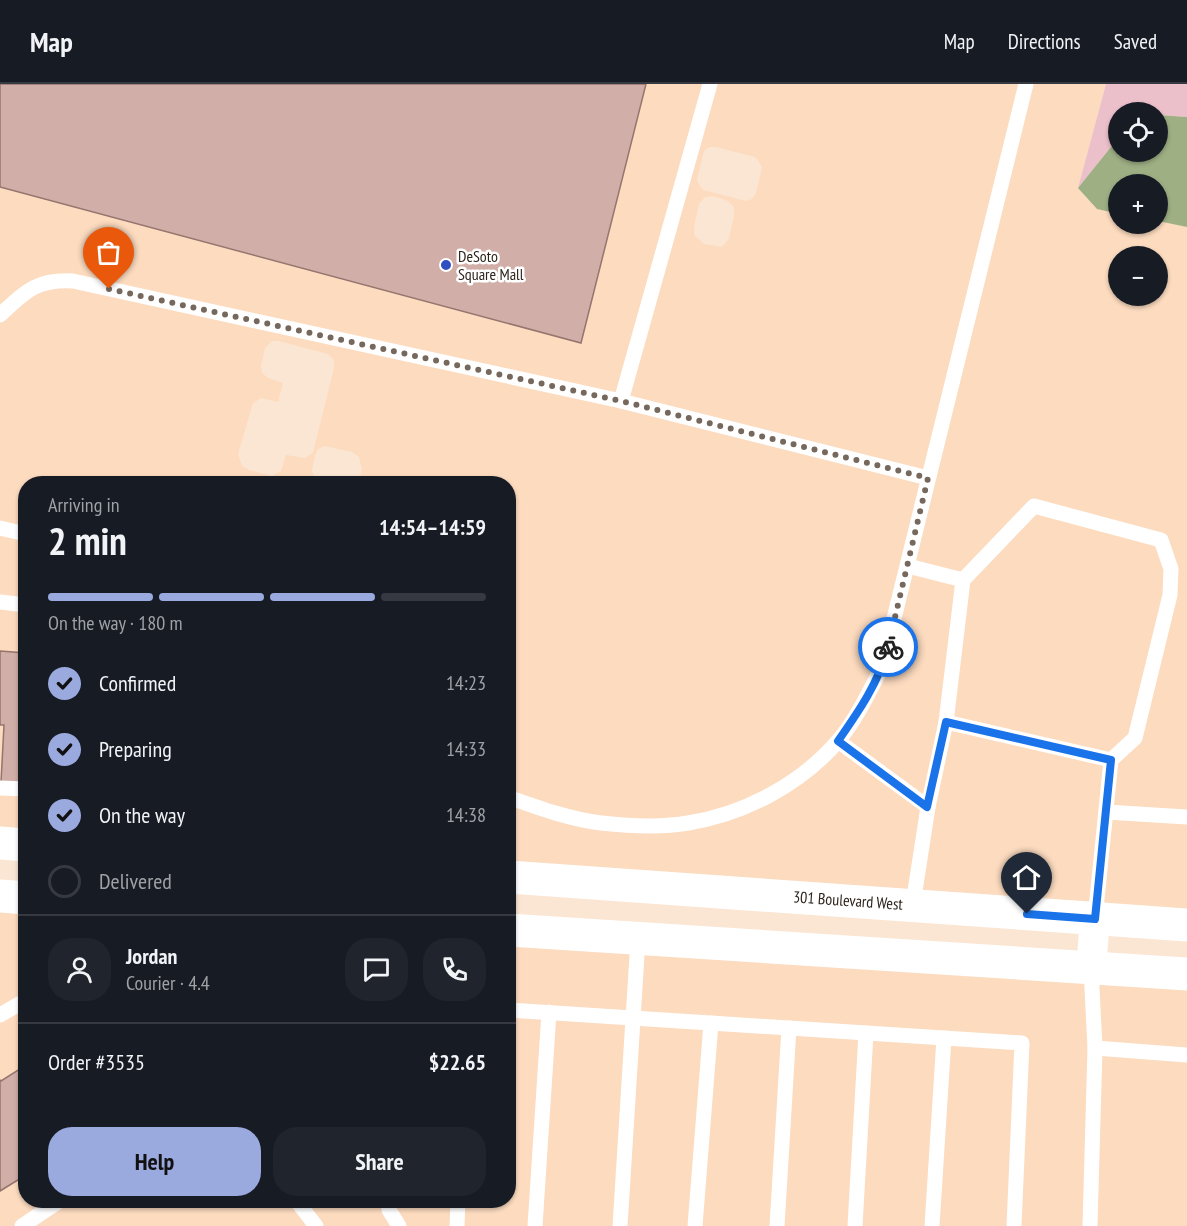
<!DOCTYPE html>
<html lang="en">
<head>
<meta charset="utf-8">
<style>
	:root { --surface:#171b24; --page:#20242c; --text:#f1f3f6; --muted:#9ea1a6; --line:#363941; --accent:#9aa9de }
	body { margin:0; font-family:"PT Sans Narrow",sans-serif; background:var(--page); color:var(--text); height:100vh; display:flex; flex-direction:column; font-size:22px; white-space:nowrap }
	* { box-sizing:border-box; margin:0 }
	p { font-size:20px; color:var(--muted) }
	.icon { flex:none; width:33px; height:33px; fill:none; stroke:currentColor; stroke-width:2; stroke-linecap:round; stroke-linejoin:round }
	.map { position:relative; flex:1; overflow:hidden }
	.drawer { position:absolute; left:18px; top:392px; width:498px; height:732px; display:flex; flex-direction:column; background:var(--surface); border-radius:24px; box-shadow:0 2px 4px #0004 }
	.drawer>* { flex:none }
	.fabs { position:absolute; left:1108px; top:18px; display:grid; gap:12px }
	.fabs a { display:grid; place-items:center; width:60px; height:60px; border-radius:50%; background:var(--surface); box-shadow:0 2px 4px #0004; font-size:30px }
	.pin { position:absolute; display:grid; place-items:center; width:51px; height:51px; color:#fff; margin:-62px -26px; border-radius:50% 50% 50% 0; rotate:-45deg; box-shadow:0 0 6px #0007 }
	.pin .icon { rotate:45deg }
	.courier { position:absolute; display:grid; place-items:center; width:60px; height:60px; margin:-30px; border:4px solid #1a73e8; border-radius:50%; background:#fff; color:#222; box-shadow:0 2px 8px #0007 }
	.summary em { font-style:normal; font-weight:700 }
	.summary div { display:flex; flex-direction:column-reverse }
	.summary { display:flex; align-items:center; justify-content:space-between; height:102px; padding:0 30px }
	h1 { font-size:39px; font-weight:700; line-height:45px }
	.bar { display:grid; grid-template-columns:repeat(4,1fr); gap:9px 6px; align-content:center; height:72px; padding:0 30px }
	.bar i { height:8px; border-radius:4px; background:var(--line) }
	.bar .selected { background:var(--accent) }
	.bar p { grid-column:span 4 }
	.line { display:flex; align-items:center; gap:15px; padding:0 30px; border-top:2px solid var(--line) }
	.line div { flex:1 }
	.round { display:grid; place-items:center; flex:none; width:63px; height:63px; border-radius:24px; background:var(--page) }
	ol { padding:0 30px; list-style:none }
	li { display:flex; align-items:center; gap:18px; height:66px }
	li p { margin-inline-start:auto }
	li .icon { padding:6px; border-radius:50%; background:var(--accent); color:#111; stroke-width:4 }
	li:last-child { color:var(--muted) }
	li i { width:33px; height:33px; border:3px solid var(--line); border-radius:50% }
	.action { display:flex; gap:12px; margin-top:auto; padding:12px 30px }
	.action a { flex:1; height:69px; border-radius:24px; background:var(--accent); color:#111; font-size:24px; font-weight:700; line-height:69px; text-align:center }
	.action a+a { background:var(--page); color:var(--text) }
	header { display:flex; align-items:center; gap:36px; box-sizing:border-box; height:84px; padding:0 30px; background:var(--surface); border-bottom:2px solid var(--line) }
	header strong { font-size:28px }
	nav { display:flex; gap:33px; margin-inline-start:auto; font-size:21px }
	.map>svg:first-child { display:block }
	.built { fill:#fcdbbf; fill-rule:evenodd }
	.green { fill:#ecc0cb }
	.water { fill:#9eaf84 }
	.building { fill:#d1aea7; stroke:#95756e; stroke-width:1.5 }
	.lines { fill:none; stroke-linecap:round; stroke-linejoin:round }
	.lane { stroke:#fff; stroke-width:15 }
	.street { stroke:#fff; stroke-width:30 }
	.secondary { stroke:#fff; stroke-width:33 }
	.done { stroke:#76685c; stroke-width:6; stroke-dasharray:0 10.8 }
	.route { stroke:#1a73e8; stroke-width:8 }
	.poi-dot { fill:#304fc0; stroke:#fff; stroke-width:2 }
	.labels { text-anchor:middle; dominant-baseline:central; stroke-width:5; stroke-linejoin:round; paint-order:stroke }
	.poi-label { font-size:16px; fill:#2e241c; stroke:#fff; text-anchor:start }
	.street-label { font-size:16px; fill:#2e241c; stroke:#fff }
</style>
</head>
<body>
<header>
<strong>Map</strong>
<nav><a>Map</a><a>Directions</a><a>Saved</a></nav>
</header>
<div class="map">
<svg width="1187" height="1142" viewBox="0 0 1187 1142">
	<rect width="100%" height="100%" fill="#fbe6d3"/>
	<g class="built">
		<path d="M 0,0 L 1106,0 L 1078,104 L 1097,125 L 1119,130 L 1119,140 L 1158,140 L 1158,137 L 1187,143 L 1187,826 L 509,782 L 508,399 L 358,399 L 362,385 L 359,373 L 352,368 L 325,362 L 318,365 L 315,371 L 312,387 L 315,394 L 322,399 L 26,399 L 25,748 L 0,746 ZM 709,63 L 716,63 L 755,73 L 758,76 L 762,84 L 756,109 L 752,115 L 746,117 L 703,106 L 698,99 L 697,95 L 704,67 ZM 713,112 L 728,117 L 734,123 L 734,132 L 729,155 L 722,163 L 704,160 L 694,151 L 694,143 L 699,120 L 705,113 ZM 1119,172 L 1158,172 L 1158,212 L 1119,212 ZM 272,257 L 279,257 L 328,270 L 334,276 L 334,284 L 313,369 L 305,374 L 286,371 L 281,387 L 272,392 L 249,386 L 242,382 L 238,370 L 253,319 L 261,314 L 278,318 L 283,299 L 268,294 L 262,289 L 261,282 L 265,264 Z"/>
		<path d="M 0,826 L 25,827 L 26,1116 L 508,1116 L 509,859 L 1187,904 L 1187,1142 L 0,1142 Z"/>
	</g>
	<path class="green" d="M 1106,0 L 1187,0 L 1187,33 L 1158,31 L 1158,28 L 1119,28 L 1119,53 L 1078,104 Z"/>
	<path class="water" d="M 1158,31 L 1187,33 L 1187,143 L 1158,137 L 1158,100 L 1119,100 L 1119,130 L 1097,125 L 1078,104 L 1119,53 L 1119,68 L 1158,68 Z"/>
	<g class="building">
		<path d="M 0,0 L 646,0 L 581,259 L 0,103 Z"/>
		<path d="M 0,567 L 26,569 L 26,701 L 1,698 L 4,641 L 0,641 Z"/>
		<path d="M 26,981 L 26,1091 L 0,1107 L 0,996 L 1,997 Z"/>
	</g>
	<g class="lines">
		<g class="lane">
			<path d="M 0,231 C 25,208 36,195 73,197 L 621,317 L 710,0"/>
			<path d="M 621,317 L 928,394"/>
			<path d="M 0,444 L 26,450"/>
			<path d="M 908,482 L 963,496"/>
			<path d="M 0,518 L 26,521"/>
			<path d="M 946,638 L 1111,676"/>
			<path d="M 838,657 L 928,723"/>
			<path d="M 0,704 L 26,705"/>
			<path d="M 508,713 C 539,724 569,735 601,739 C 629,742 660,744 688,739 C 744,730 800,701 838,657 C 856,636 869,608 882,583 L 1026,0"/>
			<path d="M 1106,728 L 1187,733"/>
			<path d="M 913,820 L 928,723 L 946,638 L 963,496 L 1034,422 L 1161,456 L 1171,485 L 1170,511 L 1135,654 L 1111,676 L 1095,835"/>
			<path d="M 508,926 L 1022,959 L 1014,1142"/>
			<path d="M 0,931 L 26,916"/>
			<path d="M 1095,964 L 1187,971"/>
			<path d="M 296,1116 L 316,1142"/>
			<path d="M 389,1116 L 389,1126 L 399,1142"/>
			<path d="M 22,1142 L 61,1116"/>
			<path d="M 457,1142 L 458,1116"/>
			<path d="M 535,1142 L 549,928"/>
			<path d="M 620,1142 L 638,855"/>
			<path d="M 695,1142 L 711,939"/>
			<path d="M 777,1142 L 789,944"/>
			<path d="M 855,1142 L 866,949"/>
			<path d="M 932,1142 L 944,954"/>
			<path d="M 1090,1142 L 1095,964 L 1091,885"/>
		</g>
		<path class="street" d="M 1091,885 L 1095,835"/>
		<g class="secondary">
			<path d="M 0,759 L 26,761"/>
			<path d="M 508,793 L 1187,841"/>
			<path d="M 0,812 L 26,814"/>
			<path d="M 508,846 L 1187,890"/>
		</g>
	</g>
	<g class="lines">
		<path class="done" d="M 109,205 L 621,317 L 928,394 L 888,563"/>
		<path class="route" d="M 888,563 C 879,598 859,627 838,657 L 927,723 L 946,638 L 1111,676 L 1095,835 L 1027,830"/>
	</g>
	<circle class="poi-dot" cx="446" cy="181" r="6"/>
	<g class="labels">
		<g class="poi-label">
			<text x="458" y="172">DeSoto<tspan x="458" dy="18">Square Mall</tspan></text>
		</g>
		<g class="street-label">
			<text transform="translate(848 816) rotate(4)">301 Boulevard West</text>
		</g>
	</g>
</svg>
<div class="fabs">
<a><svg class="icon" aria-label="locate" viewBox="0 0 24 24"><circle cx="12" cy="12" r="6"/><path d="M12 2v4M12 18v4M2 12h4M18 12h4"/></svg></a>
<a>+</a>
<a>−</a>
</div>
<div class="pin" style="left:109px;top:205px;background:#ea580c"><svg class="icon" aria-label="bag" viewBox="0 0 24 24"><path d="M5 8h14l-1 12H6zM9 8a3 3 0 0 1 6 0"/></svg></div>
<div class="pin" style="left:1027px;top:830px;background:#1f2937"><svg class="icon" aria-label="home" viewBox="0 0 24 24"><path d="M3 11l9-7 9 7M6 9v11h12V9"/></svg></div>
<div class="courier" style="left:888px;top:563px"><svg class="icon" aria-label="bike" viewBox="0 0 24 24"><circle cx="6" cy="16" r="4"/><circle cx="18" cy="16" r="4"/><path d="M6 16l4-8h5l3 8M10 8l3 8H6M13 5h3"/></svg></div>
<section class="drawer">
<div class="summary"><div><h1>2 min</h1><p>Arriving in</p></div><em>14:54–14:59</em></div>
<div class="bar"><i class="selected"></i><i class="selected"></i><i class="selected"></i><i></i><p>On the way · 180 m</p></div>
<ol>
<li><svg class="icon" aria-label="check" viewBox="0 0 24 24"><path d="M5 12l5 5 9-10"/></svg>Confirmed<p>14:23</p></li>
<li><svg class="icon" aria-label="check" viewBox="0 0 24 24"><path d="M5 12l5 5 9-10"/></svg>Preparing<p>14:33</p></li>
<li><svg class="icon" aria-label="check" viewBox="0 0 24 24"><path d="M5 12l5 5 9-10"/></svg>On the way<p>14:38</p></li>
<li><i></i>Delivered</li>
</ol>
<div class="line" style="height:108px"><a class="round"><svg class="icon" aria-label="person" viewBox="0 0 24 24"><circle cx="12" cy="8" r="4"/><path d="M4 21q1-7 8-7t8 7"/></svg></a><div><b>Jordan</b><p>Courier · 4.4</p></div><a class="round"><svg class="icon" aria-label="chat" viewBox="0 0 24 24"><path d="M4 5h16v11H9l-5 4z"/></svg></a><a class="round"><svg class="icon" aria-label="phone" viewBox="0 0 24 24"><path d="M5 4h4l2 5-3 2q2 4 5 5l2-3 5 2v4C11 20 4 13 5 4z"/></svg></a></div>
<div class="line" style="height:78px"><div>Order #3535</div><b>$22.65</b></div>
<div class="action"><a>Help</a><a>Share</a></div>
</section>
</div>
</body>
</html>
